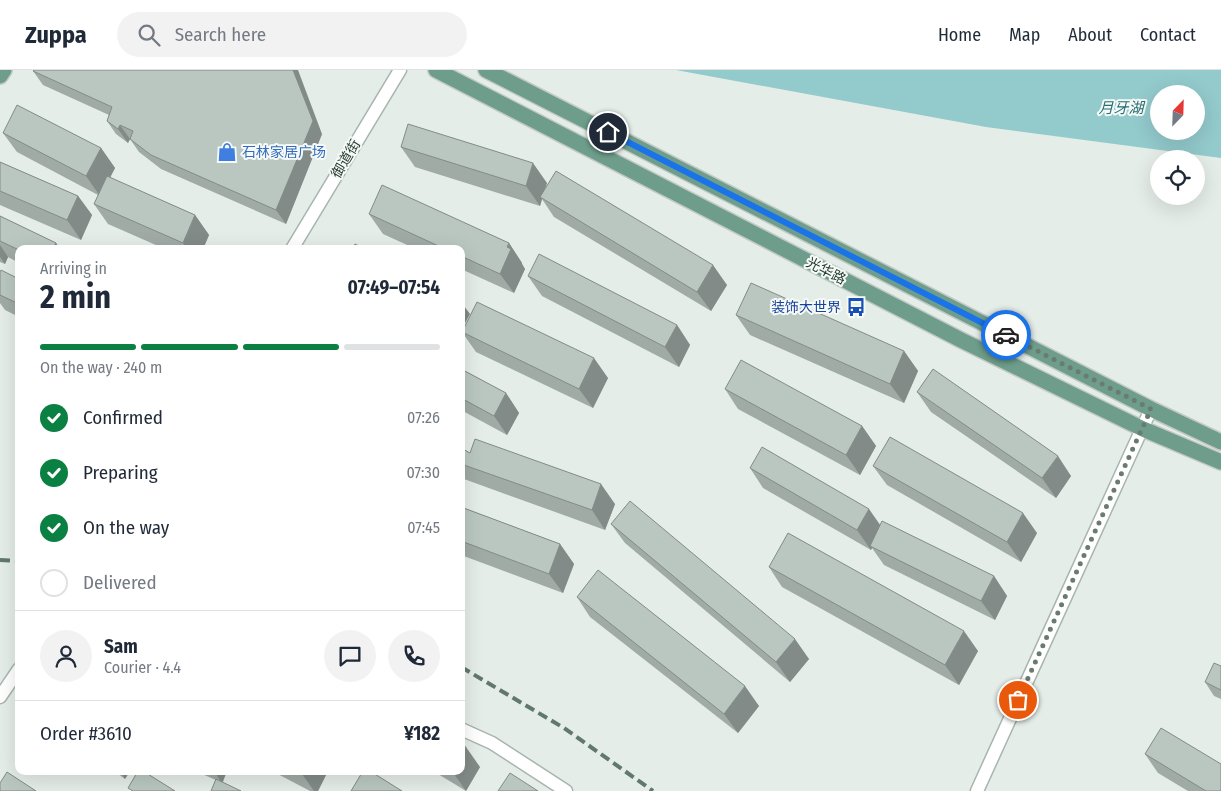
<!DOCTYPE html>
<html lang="en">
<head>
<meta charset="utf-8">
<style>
	:root { --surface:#fff; --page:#f2f2f3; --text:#1f2937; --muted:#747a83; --line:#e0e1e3; --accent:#0b8043 }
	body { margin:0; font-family:"Fira Sans Condensed","Noto Sans SC",sans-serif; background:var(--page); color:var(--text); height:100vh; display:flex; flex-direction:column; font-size:19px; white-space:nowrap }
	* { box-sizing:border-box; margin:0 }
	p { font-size:16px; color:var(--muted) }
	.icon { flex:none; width:28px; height:28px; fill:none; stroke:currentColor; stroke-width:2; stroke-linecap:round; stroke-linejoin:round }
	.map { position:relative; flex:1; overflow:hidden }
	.details { position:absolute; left:15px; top:175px; width:450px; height:530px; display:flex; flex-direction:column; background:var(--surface); border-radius:10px; box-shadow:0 5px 20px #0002 }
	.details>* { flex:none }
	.needle { width:32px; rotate:23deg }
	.fabs { position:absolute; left:1150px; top:15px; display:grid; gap:10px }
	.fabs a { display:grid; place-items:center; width:55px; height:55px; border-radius:50%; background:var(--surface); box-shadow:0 5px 20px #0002; font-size:25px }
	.pin { position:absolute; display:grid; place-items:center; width:42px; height:42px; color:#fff; margin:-21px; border:2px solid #fff; border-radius:50%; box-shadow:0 1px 5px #0007 }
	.courier { position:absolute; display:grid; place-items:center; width:50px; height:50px; margin:-25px; border:4px solid #1a73e8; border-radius:50%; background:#fff; color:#222; box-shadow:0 1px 6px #0007 }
	.head em { font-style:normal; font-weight:700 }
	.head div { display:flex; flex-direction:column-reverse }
	.head { display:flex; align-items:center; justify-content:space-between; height:85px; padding:0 25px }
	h1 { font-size:32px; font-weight:700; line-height:38px }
	.bar { display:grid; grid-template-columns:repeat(4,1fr); gap:8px 5px; align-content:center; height:60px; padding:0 25px }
	.bar i { height:6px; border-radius:4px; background:var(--line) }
	.bar .selected { background:var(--accent) }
	.bar p { grid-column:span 4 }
	.line { display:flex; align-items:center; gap:12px; padding:0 25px; border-top:1px solid var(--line) }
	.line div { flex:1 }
	.round { display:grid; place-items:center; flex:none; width:52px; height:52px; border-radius:26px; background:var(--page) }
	ol { padding:0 25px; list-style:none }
	li { display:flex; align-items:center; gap:15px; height:55px }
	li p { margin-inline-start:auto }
	li .icon { padding:5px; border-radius:50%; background:var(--accent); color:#fff; stroke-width:4 }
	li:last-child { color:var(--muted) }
	li i { width:28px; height:28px; border:2px solid var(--line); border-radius:50% }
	header { display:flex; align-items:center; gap:30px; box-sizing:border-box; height:70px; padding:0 25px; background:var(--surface); border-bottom:1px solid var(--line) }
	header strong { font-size:24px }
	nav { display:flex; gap:28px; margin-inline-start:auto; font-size:18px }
	.search { width:350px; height:45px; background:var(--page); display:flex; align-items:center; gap:12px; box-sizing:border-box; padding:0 18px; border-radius:28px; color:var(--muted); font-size:19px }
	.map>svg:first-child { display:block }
	.water { fill:#93cacc; fill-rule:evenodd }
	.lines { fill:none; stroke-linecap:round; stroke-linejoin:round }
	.street-casing { stroke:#a8b5ae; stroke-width:15 }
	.primary-casing { stroke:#c2c9c6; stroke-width:18 }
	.street { stroke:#fff; stroke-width:12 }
	.primary { stroke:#6e9d8b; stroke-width:15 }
	.rail { stroke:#61786f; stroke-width:4; stroke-dasharray:10 5; stroke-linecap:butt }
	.wall { fill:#a0aba6 }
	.shaded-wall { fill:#828b87 }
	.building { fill:#bac7c1; stroke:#828b87 }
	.done { stroke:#697b72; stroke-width:5; stroke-dasharray:0 9 }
	.route { stroke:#1a73e8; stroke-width:6 }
	.labels { text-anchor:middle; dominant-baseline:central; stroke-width:4; stroke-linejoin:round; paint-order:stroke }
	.shop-label { font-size:14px; fill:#366cbe; stroke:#f5f9f7; text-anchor:start }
	.street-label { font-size:14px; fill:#263d33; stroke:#f5f9f7 }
	.transit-label { font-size:14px; fill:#164399; stroke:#f5f9f7; text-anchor:end }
	.water-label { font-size:15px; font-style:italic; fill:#267073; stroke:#f5f9f7 }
</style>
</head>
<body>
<header>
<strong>Zuppa</strong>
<div class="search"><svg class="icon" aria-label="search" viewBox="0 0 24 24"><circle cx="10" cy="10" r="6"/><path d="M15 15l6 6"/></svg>Search here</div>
<nav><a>Home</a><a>Map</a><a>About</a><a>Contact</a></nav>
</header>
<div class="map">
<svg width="1221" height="721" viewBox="0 0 1221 721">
	<rect width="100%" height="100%" fill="#e5ede8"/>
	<path class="water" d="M 676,0 L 1221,0 L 1221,88 L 986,57 ZM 1159,24 L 1196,24 L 1196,61 L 1159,61 Z"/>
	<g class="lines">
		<g class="street-casing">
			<g id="street">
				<path d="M 292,179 L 400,0"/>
				<path d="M 0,627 L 19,599"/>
				<path d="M 461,659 L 492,673 L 566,721"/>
				<path d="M 977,721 L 1151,339"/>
			</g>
		</g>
		<g class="primary-casing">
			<g id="primary">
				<path d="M 436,0 L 961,270 L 1143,359 L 1221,392"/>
				<path d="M 486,0 L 1151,339 L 1221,372"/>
				<path d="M 0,6 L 4,0"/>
			</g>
		</g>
		<use href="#street" class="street"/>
		<use href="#primary" class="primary"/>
		<g class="rail">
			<path d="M 0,490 L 19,491"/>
			<path d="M 461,597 L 564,658 L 653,721"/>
		</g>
	</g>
	<g class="wall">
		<path d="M 33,1 L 322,64 L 286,154 L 161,99 L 139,82 L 130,69 L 128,73 L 116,64 L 107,51 L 109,45 L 43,15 Z"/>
		<path d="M 3,63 L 101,78 L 115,98 L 110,108 L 195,145 L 209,165 L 203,179 L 165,179 L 108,154 L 94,134 L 98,125 L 17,82 Z"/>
		<path d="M 401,77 L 547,113 L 544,121 L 727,215 L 711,241 L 554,147 L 542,129 L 540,136 L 415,97 Z"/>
		<path d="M 0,92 L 78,126 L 92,145 L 81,170 L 0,135 Z"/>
		<path d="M 369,144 L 509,173 L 522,193 L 522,194 L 525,199 L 514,223 L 461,199 L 461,179 L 416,179 L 383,164 Z"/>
		<path d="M 0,146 L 56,173 L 60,179 L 19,179 L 19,193 L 8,187 L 5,194 L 0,192 Z"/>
		<path d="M 0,202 L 19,209 L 19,247 L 5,240 L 0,233 Z"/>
		<path d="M 528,206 L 677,255 L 690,275 L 679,297 L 542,226 Z"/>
		<path d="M 736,245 L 904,281 L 918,301 L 904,333 L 750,265 Z"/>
		<path d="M 462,262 L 608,308 L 593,338 L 476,282 Z"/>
		<path d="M 461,299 L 506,323 L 519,343 L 507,365 L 461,340 Z"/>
		<path d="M 725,319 L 862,356 L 876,376 L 860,405 L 738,339 Z"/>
		<path d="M 917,322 L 1071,406 L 1056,428 L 931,342 Z"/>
		<path d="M 461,378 L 470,383 L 615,434 L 605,460 L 464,409 L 461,414 Z"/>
		<path d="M 873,396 L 1037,463 L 1021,492 L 887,415 Z"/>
		<path d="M 750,398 L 880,455 L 994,506 L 1007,526 L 995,550 L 884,495 L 872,478 L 871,480 L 763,418 Z"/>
		<path d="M 461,437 L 560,474 L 574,494 L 563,523 L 461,485 Z"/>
		<path d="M 611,454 L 809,589 L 790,612 L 625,473 Z"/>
		<path d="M 769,497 L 978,581 L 959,615 L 782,517 Z"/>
		<path d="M 577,527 L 759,636 L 738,663 L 590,547 Z"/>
		<path d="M 1221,596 L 1221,629 L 1214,626 L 1205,612 Z"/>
		<path d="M 1145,684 L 1221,721 L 1188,721 L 1158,703 Z"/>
		<path d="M 480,697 L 466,721 L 433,701 L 461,701 Z"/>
		<path d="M 114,701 L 130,701 L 125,709 Z"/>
		<path d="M 195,701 L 227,701 L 223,712 L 216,710 Z"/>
		<path d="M 272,701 L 328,701 L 318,721 L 310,721 Z"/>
	</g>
	<g class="shaded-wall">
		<path d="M 293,0 L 298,0 L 322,64 L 286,154 L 276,140 Z"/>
		<path d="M 120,55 L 130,69 L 128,73 L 118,59 Z"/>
		<path d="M 101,78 L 115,98 L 100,126 L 86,106 Z"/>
		<path d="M 533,93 L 547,113 L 542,128 L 540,127 L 542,129 L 540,136 L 526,116 Z"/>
		<path d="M 78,126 L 92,145 L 81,170 L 67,150 Z"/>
		<path d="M 195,145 L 209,165 L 203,179 L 187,179 L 183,173 Z"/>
		<path d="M 56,173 L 60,179 L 54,179 L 53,178 Z"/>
		<path d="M 509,173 L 522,193 L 522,194 L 525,199 L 514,223 L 500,204 Z"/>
		<path d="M 0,175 L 8,187 L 5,194 L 0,187 Z"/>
		<path d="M 713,195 L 727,215 L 711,241 L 697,222 Z"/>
		<path d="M 461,232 L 470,244 L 461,261 Z"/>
		<path d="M 677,255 L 690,275 L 679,297 L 665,277 Z"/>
		<path d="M 904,281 L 918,301 L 904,333 L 890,314 Z"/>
		<path d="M 594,288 L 608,308 L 593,338 L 579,319 Z"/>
		<path d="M 506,323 L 519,343 L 507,365 L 494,346 Z"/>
		<path d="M 862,356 L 876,376 L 860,405 L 846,385 Z"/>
		<path d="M 1058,386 L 1071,406 L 1056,428 L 1042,408 Z"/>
		<path d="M 461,406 L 464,409 L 461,414 Z"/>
		<path d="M 601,414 L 615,434 L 605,460 L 592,440 Z"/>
		<path d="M 869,439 L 883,459 L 870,476 L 872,478 L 871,480 L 857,460 Z"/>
		<path d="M 1023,443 L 1037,463 L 1021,492 L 1007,472 Z"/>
		<path d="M 560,474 L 574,494 L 563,523 L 549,504 Z"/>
		<path d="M 994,506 L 1007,526 L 995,550 L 981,531 Z"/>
		<path d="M 964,561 L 978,581 L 959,615 L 945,595 Z"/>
		<path d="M 795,569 L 809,589 L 790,612 L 776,592 Z"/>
		<path d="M 745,616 L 759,636 L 738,663 L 724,644 Z"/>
		<path d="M 466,677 L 480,697 L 466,721 L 452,701 L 461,701 L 461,685 Z"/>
		<path d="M 120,701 L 130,701 L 125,709 Z"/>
		<path d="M 214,701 L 227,701 L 222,713 Z"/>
		<path d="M 304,701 L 328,701 L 318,721 L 314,721 L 302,704 Z"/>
	</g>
	<g class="building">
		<path d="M 34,0 L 293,0 L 313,51 L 276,140 L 151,85 L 130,69 L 133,61 L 120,55 L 118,59 L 107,51 L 112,37 L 33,1 Z"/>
		<path d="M 17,35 L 101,78 L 86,106 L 3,63 Z"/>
		<path d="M 408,54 L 533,93 L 526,116 L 401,77 Z"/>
		<path d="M 0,92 L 78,126 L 67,150 L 0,121 Z"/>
		<path d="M 556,101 L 713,195 L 697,222 L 540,127 Z"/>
		<path d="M 107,106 L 195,145 L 183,173 L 94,134 Z"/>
		<path d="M 382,115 L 509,173 L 507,177 L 511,179 L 500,204 L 461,186 L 461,179 L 445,179 L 369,144 Z"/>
		<path d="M 0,146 L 56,173 L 53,178 L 55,179 L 19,179 L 19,180 L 0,171 Z"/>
		<path d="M 355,174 L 365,179 L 352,179 Z"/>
		<path d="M 539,184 L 677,255 L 665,277 L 528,206 Z"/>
		<path d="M 1,200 L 19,209 L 19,234 L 0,225 L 0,202 Z"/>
		<path d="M 751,213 L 904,281 L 890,314 L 736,245 Z"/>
		<path d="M 477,232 L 594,288 L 579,319 L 462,262 Z"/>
		<path d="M 741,290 L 862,356 L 846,385 L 725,319 Z"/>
		<path d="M 461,299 L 506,323 L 494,346 L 461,328 Z"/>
		<path d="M 933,299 L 1058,386 L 1042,408 L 917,322 Z"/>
		<path d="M 890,367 L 1023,443 L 1007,472 L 873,396 Z"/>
		<path d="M 475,369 L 601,414 L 592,440 L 461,394 L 461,378 L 470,383 Z"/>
		<path d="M 762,377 L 869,439 L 857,460 L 750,398 Z"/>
		<path d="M 630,431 L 795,569 L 776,592 L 611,454 Z"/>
		<path d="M 461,437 L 560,474 L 549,504 L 461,471 Z"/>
		<path d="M 882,451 L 994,506 L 981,531 L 870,476 Z"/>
		<path d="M 788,463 L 964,561 L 945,595 L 769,497 Z"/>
		<path d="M 598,500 L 745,616 L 724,644 L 577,527 Z"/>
		<path d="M 1214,593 L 1221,596 L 1221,620 L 1205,612 Z"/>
		<path d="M 1161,658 L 1221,694 L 1221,721 L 1206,721 L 1145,684 Z"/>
		<path d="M 461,674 L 466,677 L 461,685 Z"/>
		<path d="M 138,701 L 143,701 L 175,721 L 133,721 L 128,718 Z"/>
		<path d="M 297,701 L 304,701 L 302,704 Z"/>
		<path d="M 363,701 L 370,701 L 402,721 L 351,721 Z"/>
		<path d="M 7,702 L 36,721 L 0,721 L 0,713 Z"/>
		<path d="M 510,703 L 538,721 L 498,721 Z"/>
		<path d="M 216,709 L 241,721 L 211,721 Z"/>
	</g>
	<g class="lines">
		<path class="done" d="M 1006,265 L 1151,339 L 1018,630"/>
		<path class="route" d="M 608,62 L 1006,265"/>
	</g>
	<defs>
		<g id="shop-bare" transform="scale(1.5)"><path d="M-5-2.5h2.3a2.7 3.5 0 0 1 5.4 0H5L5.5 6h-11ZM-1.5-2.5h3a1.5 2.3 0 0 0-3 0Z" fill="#3f7fe0" stroke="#f5f9f7" stroke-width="2.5" paint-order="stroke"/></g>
		<g id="bus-bare" transform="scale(1.5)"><path d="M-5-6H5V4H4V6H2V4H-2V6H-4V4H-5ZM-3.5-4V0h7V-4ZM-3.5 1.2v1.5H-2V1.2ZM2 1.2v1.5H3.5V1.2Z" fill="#1a4fb4" stroke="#f5f9f7" stroke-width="2.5" paint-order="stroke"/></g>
	</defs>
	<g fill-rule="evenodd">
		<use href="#shop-bare" x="227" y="82"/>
		<use href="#bus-bare" x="856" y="237"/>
	</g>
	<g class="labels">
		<g class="shop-label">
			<text x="242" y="82">石林家居广场</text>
		</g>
		<g class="street-label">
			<text transform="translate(346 89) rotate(-59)">御道街</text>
			<text transform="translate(826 201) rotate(27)">光华路</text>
		</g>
		<g class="transit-label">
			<text x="841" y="237">装饰大世界</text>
		</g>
		<g class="water-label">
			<text x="1121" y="38">月牙湖</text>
		</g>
	</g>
</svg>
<div class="fabs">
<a><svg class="needle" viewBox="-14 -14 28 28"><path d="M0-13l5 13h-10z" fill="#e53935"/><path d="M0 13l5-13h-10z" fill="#747a83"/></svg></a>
<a><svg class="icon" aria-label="locate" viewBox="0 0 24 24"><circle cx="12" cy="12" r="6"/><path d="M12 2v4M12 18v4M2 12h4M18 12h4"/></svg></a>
</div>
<div class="pin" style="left:1018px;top:630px;background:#ea580c"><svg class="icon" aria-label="bag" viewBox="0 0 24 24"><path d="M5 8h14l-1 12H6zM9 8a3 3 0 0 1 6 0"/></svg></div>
<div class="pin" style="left:608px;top:62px;background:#1f2937"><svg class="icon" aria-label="home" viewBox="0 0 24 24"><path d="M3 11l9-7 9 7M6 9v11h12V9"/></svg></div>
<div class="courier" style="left:1006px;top:265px"><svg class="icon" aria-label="car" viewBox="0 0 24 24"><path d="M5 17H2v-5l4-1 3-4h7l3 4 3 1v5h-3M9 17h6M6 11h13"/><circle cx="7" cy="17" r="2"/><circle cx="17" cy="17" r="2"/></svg></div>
<section class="details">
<div class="head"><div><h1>2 min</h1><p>Arriving in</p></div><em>07:49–07:54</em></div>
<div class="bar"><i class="selected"></i><i class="selected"></i><i class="selected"></i><i></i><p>On the way · 240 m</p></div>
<ol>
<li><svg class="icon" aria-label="check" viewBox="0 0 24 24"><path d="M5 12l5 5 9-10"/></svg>Confirmed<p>07:26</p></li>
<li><svg class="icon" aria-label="check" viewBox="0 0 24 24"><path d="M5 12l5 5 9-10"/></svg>Preparing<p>07:30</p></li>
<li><svg class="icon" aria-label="check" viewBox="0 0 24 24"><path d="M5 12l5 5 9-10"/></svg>On the way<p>07:45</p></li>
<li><i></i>Delivered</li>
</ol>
<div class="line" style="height:90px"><a class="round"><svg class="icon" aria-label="person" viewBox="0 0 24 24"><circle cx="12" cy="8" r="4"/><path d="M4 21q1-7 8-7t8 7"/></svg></a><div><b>Sam</b><p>Courier · 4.4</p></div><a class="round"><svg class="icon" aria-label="chat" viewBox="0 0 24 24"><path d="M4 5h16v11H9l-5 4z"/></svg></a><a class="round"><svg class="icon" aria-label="phone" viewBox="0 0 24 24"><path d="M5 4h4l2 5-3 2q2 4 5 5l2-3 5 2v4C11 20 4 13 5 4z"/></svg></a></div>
<div class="line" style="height:65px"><div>Order #3610</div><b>¥182</b></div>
</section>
</div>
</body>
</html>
